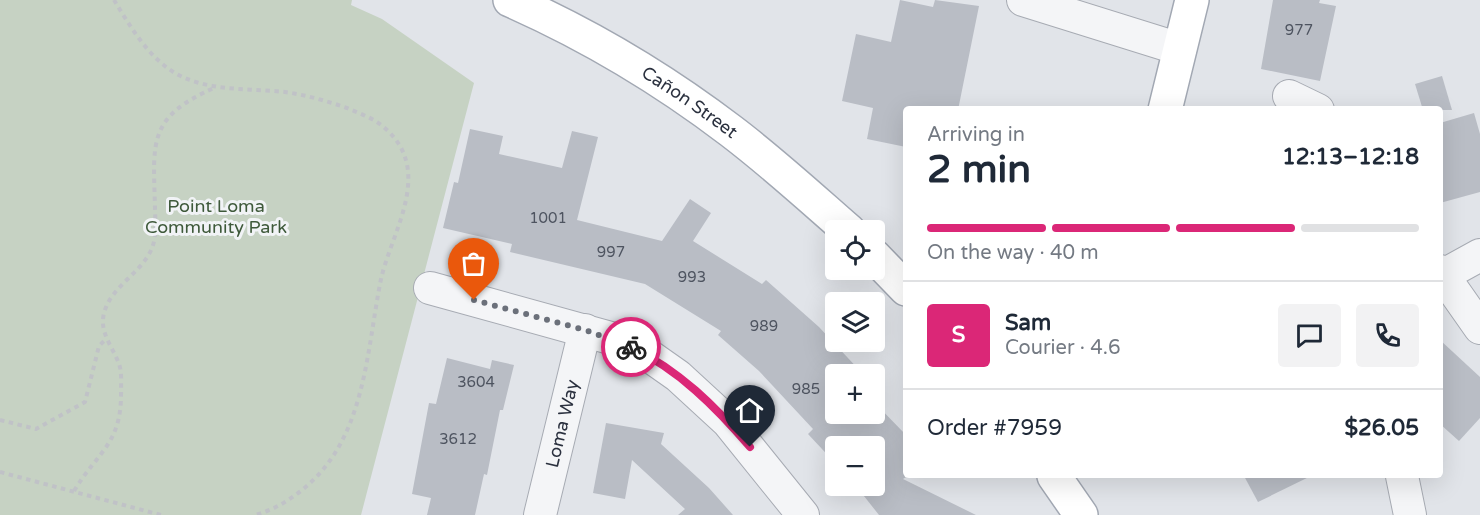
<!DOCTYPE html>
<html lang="en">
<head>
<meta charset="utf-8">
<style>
	:root { --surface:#fff; --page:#f2f2f3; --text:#1f2937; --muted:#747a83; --line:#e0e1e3; --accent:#db2777 }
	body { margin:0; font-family:"Varela Round",sans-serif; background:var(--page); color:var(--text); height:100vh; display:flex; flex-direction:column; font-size:22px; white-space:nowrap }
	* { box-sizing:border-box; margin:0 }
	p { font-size:20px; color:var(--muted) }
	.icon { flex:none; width:33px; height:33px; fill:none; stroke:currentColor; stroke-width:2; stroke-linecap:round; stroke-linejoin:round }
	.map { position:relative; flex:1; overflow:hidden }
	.details { position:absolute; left:903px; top:106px; width:540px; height:372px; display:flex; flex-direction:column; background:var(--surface); border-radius:6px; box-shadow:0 6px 24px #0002 }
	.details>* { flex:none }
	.buttons { position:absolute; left:825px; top:220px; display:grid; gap:12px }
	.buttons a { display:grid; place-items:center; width:60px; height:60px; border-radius:6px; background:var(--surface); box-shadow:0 6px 24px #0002; font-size:30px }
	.pin { position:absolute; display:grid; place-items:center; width:51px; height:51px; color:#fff; margin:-62px -26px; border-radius:50% 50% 50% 0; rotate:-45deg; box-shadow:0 0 6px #0007 }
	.pin .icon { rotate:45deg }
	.courier { position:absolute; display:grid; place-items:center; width:60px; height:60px; margin:-30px; border:4px solid #db2777; border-radius:50%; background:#fff; color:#222; box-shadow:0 2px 8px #0007 }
	.summary em { font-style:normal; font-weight:700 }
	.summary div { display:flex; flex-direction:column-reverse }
	.summary { display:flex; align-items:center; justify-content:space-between; height:102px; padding:0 24px }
	h1 { font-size:39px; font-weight:700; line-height:45px }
	.bar { display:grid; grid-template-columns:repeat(4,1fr); gap:9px 6px; align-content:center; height:72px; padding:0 24px }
	.bar i { height:8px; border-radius:4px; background:var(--line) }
	.bar .selected { background:var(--accent) }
	.bar p { grid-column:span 4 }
	.line { display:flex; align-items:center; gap:15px; padding:0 24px; border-top:2px solid var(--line) }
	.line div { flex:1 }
	.round { display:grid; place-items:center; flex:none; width:63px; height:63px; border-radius:6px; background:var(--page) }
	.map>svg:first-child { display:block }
	.green { fill:#c6d2c3 }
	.building { fill:#b9bdc5 }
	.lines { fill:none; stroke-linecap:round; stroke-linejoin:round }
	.minor-casing { stroke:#a7abb3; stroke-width:34 }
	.major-casing { stroke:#a2a8b3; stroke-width:36 }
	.path { stroke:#c0c2c7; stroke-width:4; stroke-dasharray:4.5 4.5; stroke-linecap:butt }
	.minor { stroke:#f4f5f7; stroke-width:32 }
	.major { stroke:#fff; stroke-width:33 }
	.done { stroke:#6b707a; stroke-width:6; stroke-dasharray:0 10.8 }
	.route { stroke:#db2777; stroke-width:8 }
	.labels { text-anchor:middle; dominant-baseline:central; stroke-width:6; stroke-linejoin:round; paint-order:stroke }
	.number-label { font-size:15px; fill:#4e5460 }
	.street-label { font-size:18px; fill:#2b313f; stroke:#f1f3f6 }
	.park-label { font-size:18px; fill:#3e593a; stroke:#f1f3f6 }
</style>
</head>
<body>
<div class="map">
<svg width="1480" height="515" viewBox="0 0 1480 515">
	<rect width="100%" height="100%" fill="#e1e4e9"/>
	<path class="green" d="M 0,0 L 352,0 L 351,5 L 382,19 L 474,83 L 361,515 L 0,515 Z"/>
	<g class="building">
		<path d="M 900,0 L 933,7 L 935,0 L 979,6 L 958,110 L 906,110 L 906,147 L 867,139 L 873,108 L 842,101 L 856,34 L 891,42 Z"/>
		<path d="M 1273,0 L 1320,0 L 1319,3 L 1336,6 L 1320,81 L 1261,69 Z"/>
		<path d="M 1442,76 L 1452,110 L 1423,110 L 1415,84 Z"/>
		<path d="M 1474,113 L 1480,134 L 1480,192 L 1440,203 L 1440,123 Z"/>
		<path d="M 470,129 L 503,136 L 499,154 L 562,168 L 572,131 L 598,137 L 577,220 L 662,241 L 690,199 L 711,213 L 693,241 L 762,284 L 766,280 L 819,327 L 862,373 L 836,375 L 836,414 L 874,414 L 874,402 L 906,435 L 906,477 L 903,479 L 976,515 L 879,515 L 856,486 L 874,486 L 874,447 L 836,447 L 836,464 L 808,434 L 813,429 L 759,371 L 718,335 L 721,331 L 645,284 L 510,252 L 512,244 L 443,228 L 454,182 L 458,183 Z"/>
		<path d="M 1440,340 L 1480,377 L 1480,418 L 1459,441 L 1440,424 Z"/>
		<path d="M 447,358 L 490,369 L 492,360 L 514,365 L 503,410 L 500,410 L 487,475 L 484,474 L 475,515 L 427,515 L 431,498 L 412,494 L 429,403 L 436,404 Z"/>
		<path d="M 606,423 L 664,433 L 661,444 L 709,488 L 733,515 L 678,515 L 685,509 L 632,460 L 625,499 L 593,493 Z"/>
		<path d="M 1244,476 L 1311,476 L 1258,502 Z"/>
	</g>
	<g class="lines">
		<g class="minor-casing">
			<g id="minor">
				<path d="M 1023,0 L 1180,49"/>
				<path d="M 1289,96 L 1318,110"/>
				<path d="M 1440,271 L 1480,328"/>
				<path d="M 1440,277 L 1480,255"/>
				<path d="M 430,288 L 614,339 L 651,357 L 678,376 L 728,422 L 803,515"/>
				<path d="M 1402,476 L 1410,515"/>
				<path id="s1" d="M 540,515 L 585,330"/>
			</g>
		</g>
		<g class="major-casing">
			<g id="major">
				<path id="s2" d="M 510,0 C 587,34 664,80 731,131 C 772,162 810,197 849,231"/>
				<path d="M 1165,110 L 1192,0"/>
				<path d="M 874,256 L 906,289"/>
				<path d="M 1054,476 L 1081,515"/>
			</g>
		</g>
		<g class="path">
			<path d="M 114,0 C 130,26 148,57 175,73 C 208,92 248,88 285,92 C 306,95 327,101 347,108 C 361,114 376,119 387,130 C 433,173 392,231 381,279 C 366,353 366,439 302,490 C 288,501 272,511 254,515"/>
			<path d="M 0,420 L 36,429 L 85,402 L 99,346 L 106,339"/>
			<path d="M 0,472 L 161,515"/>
			<path d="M 74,491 C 98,451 122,444 121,391 C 121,383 122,372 119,364 C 113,347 99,333 104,313 C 111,286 142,273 152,248 C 157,236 155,219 155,207 C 153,140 148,117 216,87"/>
		</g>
		<use href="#minor" class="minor"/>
		<use href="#major" class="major"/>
	</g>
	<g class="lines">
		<path class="done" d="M 474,300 L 585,330 L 631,347"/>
		<path class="route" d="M 631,347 C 679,370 716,407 750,447"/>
	</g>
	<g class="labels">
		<g class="number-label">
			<text x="1299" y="30">977</text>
			<text x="548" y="218">1001</text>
			<text x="611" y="252">997</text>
			<text x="692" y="277">993</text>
			<text x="764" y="326">989</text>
			<text x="476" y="382">3604</text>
			<text x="806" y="389">985</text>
			<text x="458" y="439">3612</text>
		</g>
		<g class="street-label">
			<text stroke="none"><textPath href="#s2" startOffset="207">Cañon Street</textPath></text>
			<text stroke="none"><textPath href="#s1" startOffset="94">Loma Way</textPath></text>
		</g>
		<g class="park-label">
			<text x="216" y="206">Point Loma<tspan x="216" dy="21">Community Park</tspan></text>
		</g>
	</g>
</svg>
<div class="buttons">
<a><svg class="icon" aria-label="locate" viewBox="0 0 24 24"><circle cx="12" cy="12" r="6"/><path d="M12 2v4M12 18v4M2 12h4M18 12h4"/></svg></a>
<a><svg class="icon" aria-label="layers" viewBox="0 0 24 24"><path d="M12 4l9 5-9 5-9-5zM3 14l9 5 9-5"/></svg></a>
<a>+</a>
<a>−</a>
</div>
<div class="pin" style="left:474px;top:300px;background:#ea580c"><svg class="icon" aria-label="bag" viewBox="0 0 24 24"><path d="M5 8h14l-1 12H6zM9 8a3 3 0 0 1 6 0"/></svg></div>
<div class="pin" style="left:750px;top:447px;background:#1f2937"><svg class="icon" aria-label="home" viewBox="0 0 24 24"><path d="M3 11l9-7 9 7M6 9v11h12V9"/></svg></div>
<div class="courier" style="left:631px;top:347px"><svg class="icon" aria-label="bike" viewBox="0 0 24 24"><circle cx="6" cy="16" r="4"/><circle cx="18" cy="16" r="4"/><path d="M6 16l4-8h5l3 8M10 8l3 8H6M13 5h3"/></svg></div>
<section class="details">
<div class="summary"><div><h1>2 min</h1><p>Arriving in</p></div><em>12:13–12:18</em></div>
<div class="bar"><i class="selected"></i><i class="selected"></i><i class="selected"></i><i></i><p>On the way · 40 m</p></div>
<div class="line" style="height:108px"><b class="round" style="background:var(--accent);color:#fff">S</b><div><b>Sam</b><p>Courier · 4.6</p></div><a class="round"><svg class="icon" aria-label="chat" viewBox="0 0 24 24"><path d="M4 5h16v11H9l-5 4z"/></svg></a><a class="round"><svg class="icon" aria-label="phone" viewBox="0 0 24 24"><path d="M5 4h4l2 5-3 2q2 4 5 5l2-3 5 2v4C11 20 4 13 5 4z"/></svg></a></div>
<div class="line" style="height:78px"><div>Order #7959</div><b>$26.05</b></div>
</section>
</div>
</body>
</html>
